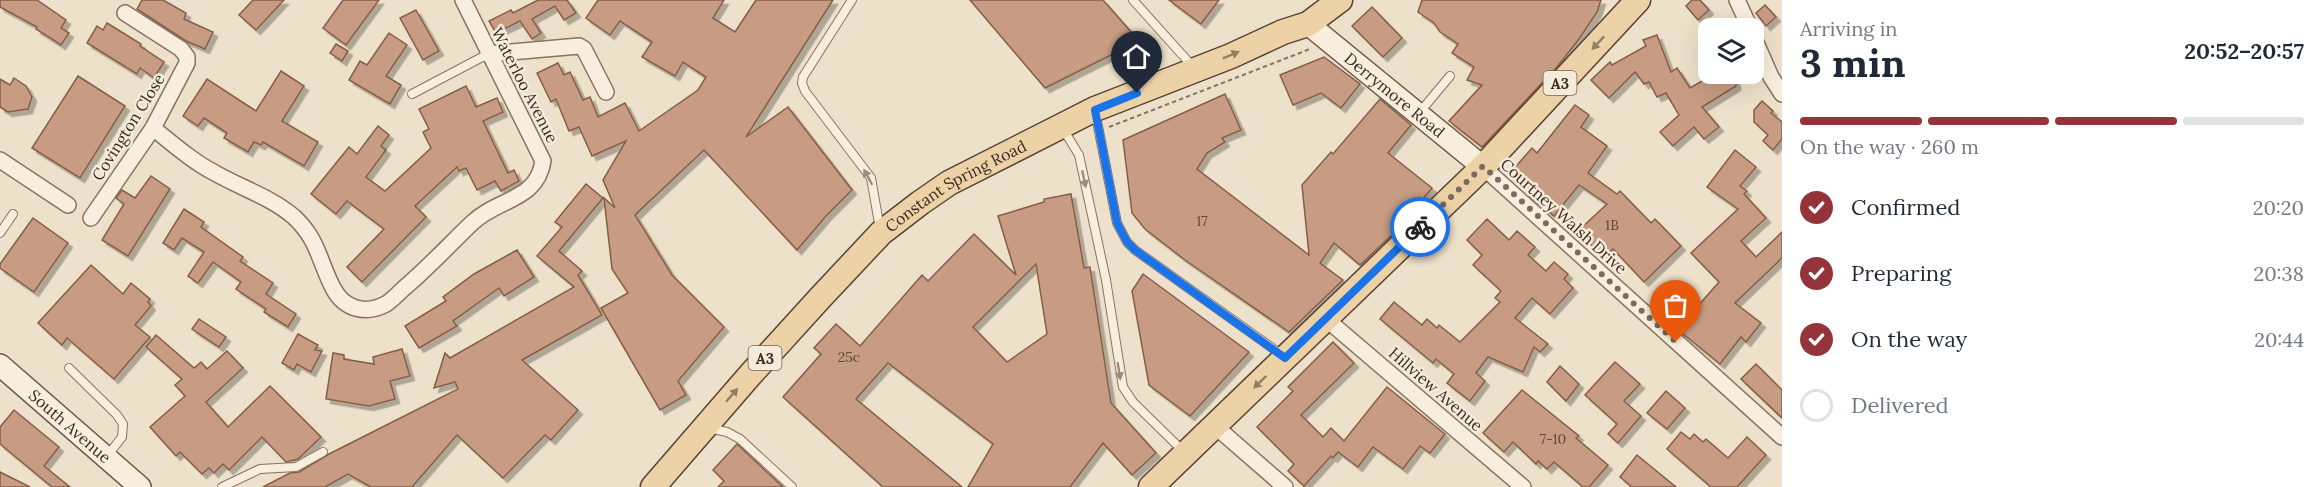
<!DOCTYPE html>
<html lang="en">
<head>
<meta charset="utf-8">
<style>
	:root { --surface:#fff; --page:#f6f6f7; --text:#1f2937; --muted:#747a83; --line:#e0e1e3; --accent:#943339 }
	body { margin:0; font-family:Lora,serif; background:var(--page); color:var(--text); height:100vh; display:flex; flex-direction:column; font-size:22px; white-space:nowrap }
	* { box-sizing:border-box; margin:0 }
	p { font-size:20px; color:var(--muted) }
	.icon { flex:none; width:33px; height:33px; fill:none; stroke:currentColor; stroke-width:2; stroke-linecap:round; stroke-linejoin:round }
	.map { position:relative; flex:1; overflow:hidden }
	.drawer { display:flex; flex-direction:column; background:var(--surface); width:540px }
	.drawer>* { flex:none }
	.controls { position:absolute; left:1698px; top:18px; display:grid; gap:12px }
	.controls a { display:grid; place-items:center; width:66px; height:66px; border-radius:12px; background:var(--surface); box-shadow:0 6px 24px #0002; font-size:30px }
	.pin { position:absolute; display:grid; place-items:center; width:51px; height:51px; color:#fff; margin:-62px -26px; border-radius:50% 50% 50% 0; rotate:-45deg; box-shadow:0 0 6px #0007 }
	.pin .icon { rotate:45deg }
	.courier { position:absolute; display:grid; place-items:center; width:60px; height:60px; margin:-30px; border:4px solid #1a73e8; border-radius:50%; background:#fff; color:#222; box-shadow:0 2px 8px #0007 }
	.headline em { font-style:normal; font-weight:800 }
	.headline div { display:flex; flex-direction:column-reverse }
	.headline { display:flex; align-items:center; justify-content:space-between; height:102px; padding:0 18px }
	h1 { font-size:39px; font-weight:800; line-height:45px }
	.bar { display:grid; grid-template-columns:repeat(4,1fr); gap:9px 6px; align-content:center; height:72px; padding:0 18px }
	.bar i { height:8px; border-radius:4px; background:var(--line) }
	.bar .on { background:var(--accent) }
	.bar p { grid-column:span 4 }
	ol { padding:0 18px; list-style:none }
	li { display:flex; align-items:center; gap:18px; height:66px }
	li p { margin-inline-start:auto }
	li .icon { padding:6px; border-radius:50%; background:var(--accent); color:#fff; stroke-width:4 }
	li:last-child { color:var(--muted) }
	li i { width:33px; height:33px; border:3px solid var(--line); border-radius:50% }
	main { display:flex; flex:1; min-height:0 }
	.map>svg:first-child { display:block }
	.building { fill:#c89c83; stroke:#865d47; stroke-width:1.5; fill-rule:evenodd; filter:url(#shadow) }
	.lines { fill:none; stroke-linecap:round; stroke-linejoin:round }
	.lane-casing { stroke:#897360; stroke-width:10 }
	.street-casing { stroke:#897360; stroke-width:18 }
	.secondary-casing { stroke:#6b5443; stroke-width:24 }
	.primary-casing { stroke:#574233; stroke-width:27 }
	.path { stroke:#897360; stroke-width:2; stroke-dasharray:4.5 3; stroke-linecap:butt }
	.lane { stroke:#f7eede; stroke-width:8 }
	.street { stroke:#f7eede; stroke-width:15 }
	.secondary { stroke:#f7eede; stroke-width:21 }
	.primary { stroke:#ecd2a6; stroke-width:24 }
	.oneway { fill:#937f64 }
	.oneway2 { fill:#988d80 }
	.done { stroke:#796b5d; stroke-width:6; stroke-dasharray:0 10.8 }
	.route { stroke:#1a73e8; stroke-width:8 }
	.labels { text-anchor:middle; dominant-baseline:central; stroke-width:5; stroke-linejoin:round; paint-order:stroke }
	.number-label { font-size:14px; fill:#5e483a }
	.shield { fill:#f4ebda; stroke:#726559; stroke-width:1.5 }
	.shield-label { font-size:15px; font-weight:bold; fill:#3a2c22 }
	.street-label { font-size:16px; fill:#3a2c22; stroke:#f4ebda }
</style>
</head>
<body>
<main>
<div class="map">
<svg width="1782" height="487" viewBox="0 0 1782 487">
	<defs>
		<filter id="shadow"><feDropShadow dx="4.5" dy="4.5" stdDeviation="0" flood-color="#0004"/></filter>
	</defs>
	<rect width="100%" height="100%" fill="#ede1cb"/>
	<g class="building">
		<path d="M 0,0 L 37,0 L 66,20 L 61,28 L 69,33 L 61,45 L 36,29 L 37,27 L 0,7 Z"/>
		<path d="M 142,0 L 163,0 L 186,13 L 184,19 L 213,32 L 205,49 L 186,41 L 137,9 Z"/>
		<path d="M 253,0 L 284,0 L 256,30 L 239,15 Z"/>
		<path d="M 343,0 L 379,0 L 346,45 L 323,28 Z"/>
		<path d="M 538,0 L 567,0 L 576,13 L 564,20 L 555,6 L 532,19 L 541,33 L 532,39 L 520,21 L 496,33 L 489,21 L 511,10 L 513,13 Z"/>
		<path d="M 598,0 L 724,0 L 713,18 L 735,32 L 756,0 L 833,0 L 746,137 L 788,107 L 852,190 L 826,216 L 797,250 L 704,150 L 635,215 L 672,275 L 724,327 L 678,381 L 686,395 L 660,410 L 601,308 L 628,293 L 612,269 L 604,198 L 615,208 L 603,180 L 626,141 L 592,156 L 579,127 L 569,131 L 556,99 L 551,102 L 537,73 L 558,63 L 564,75 L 570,72 L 583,100 L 590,97 L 598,117 L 625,103 L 639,131 L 698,90 L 706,77 L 683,62 L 675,76 L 642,57 L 652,42 L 620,21 L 610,35 L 586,18 Z"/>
		<path d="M 970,0 L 1103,0 L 1139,41 L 1045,88 Z"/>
		<path d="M 1169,0 L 1219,0 L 1201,24 Z"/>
		<path d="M 1422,0 L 1601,0 L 1597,12 L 1579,39 L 1557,67 L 1482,147 L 1449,121 L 1482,85 L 1467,80 L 1474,67 L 1452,53 L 1458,44 L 1440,32 L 1434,23 L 1418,12 Z"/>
		<path d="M 1692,0 L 1700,0 L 1709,10 L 1698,20 L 1686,6 Z"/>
		<path d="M 1765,5 L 1776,17 L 1766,26 L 1756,13 Z"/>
		<path d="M 1372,7 L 1402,38 L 1383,57 L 1352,26 Z"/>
		<path d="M 416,10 L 439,51 L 423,60 L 400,18 Z"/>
		<path d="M 107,23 L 141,44 L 140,46 L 164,62 L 154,78 L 140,68 L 137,74 L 87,43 L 97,26 L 103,30 Z"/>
		<path d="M 389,33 L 407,45 L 386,76 L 401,85 L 390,104 L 349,80 L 360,61 L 367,65 Z"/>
		<path d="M 1657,35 L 1671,72 L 1677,68 L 1690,88 L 1714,74 L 1731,74 L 1736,82 L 1736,86 L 1702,107 L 1719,127 L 1704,139 L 1694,127 L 1673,146 L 1660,132 L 1679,115 L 1666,93 L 1657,97 L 1649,82 L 1644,84 L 1635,72 L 1609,98 L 1591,80 L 1610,62 L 1612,65 L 1646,46 L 1643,40 Z"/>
		<path d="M 336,44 L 348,51 L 342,61 L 330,53 Z"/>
		<path d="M 1324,57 L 1360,84 L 1341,108 L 1321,93 L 1293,105 L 1280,75 Z"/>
		<path d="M 281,71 L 304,86 L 282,121 L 318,142 L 304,166 L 263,142 L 261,145 L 254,142 L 248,152 L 224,138 L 227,133 L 204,118 L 198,126 L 183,116 L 207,79 L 256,111 Z"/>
		<path d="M 78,76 L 125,106 L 80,178 L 32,148 Z"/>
		<path d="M 14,78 L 26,86 L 32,97 L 28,109 L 8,112 L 0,107 L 0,79 L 10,85 Z"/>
		<path d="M 466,86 L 476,107 L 497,98 L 503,112 L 483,121 L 508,173 L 514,170 L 519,181 L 501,191 L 495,181 L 477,190 L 466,168 L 459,171 L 457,167 L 415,206 L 426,217 L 362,282 L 347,267 L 384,229 L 347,201 L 336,214 L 311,194 L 349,147 L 357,154 L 378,126 L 389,135 L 381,146 L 386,150 L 366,177 L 385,191 L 431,148 L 423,132 L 429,129 L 419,109 Z"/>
		<path d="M 1225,94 L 1241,130 L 1222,138 L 1225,142 L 1207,153 L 1197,169 L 1309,255 L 1302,185 L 1331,152 L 1333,154 L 1380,99 L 1411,125 L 1388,153 L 1432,188 L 1422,200 L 1419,197 L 1395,226 L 1398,228 L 1395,232 L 1360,265 L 1334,243 L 1320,263 L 1343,280 L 1289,332 L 1185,260 L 1145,229 L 1132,213 L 1123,140 Z"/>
		<path d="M 1762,101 L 1773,111 L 1771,113 L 1782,122 L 1782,139 L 1773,150 L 1763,141 L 1768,135 L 1754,122 L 1754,110 Z"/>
		<path d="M 1575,105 L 1589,115 L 1581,127 L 1607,146 L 1588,173 L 1617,194 L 1620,191 L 1651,223 L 1655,219 L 1681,246 L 1644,282 L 1613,249 L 1603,258 L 1578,231 L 1607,204 L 1579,185 L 1554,216 L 1529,196 L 1533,191 L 1511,172 L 1532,148 L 1537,153 Z"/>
		<path d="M 1735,150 L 1756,167 L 1740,186 L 1747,191 L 1744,194 L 1766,218 L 1741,241 L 1756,257 L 1782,232 L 1782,258 L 1735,303 L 1761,323 L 1746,342 L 1741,337 L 1720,364 L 1671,324 L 1683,311 L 1689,316 L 1719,282 L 1691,253 L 1738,209 L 1707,187 Z"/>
		<path d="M 151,176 L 170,189 L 128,256 L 102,240 L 124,204 L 116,198 L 122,190 L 135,198 Z"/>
		<path d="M 586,184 L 603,198 L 559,251 L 582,271 L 578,275 L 602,315 L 522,360 L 578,410 L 551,440 L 545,435 L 503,478 L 457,435 L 412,487 L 371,487 L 348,474 L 325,487 L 263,487 L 290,473 L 299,472 L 329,454 L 458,389 L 455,382 L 434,388 L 445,353 L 450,358 L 574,287 L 537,256 L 562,227 L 555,222 Z"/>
		<path d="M 1071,194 L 1084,268 L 1090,267 L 1111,403 L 1156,453 L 1132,475 L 1103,443 L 1070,487 L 968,487 L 993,444 L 888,363 L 856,399 L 962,487 L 883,487 L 783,397 L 821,354 L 814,348 L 836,324 L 860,346 L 922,275 L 928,281 L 974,234 L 1016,275 L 998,216 L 1044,202 L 1044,199 ZM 1036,264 L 1047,334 L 1007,362 L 973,327 Z"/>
		<path d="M 184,209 L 204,222 L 201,227 L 243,257 L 240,261 L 273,283 L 266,294 L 296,314 L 288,327 L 264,312 L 266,309 L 236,289 L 241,282 L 213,262 L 198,283 L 188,276 L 204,252 L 182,238 L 174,250 L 163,243 Z"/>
		<path d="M 33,218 L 68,243 L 34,292 L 0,268 L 0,264 Z"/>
		<path d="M 1487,219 L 1509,240 L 1517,231 L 1535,247 L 1528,255 L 1546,271 L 1554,262 L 1568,274 L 1564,279 L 1573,288 L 1550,314 L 1532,298 L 1515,318 L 1548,344 L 1540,352 L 1534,347 L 1523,372 L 1488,357 L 1476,373 L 1485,381 L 1470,401 L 1447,383 L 1454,374 L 1436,359 L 1433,363 L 1380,319 L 1394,302 L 1422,325 L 1427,319 L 1437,328 L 1439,325 L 1460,342 L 1500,302 L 1495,298 L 1501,291 L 1473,265 L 1482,255 L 1467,240 Z"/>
		<path d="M 517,250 L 534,277 L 504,296 L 499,288 L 453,321 L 457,326 L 419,348 L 405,326 L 446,301 L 443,297 L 474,274 Z"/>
		<path d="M 91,265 L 123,294 L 131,283 L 150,299 L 148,302 L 151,306 L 135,325 L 150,337 L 114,379 L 67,338 L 62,345 L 38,323 Z"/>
		<path d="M 1143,274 L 1249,352 L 1190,416 L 1149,385 L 1132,291 Z"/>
		<path d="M 199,319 L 226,337 L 219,347 L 192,329 Z"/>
		<path d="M 298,334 L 318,345 L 315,350 L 322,351 L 311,372 L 297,364 L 294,370 L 282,363 Z"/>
		<path d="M 156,335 L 194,368 L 201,362 L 207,369 L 227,351 L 243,368 L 206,402 L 228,427 L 270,386 L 321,437 L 298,459 L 286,462 L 262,437 L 229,470 L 223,464 L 214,473 L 209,468 L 202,474 L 180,452 L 176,456 L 150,427 L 185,396 L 175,385 L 182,379 L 146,347 Z"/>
		<path d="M 1333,342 L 1354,363 L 1301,415 L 1323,437 L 1331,428 L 1344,441 L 1387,387 L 1445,434 L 1430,453 L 1420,446 L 1403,469 L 1373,447 L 1358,467 L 1338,452 L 1333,458 L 1331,456 L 1304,486 L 1288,471 L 1294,464 L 1257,427 L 1293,391 L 1288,387 Z"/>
		<path d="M 402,349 L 410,376 L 390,381 L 395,399 L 369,406 L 326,399 L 333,353 L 344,355 L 344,359 L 374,364 L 373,357 Z"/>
		<path d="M 1615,362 L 1640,384 L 1624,401 L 1641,416 L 1618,443 L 1608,434 L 1617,424 L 1585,395 Z"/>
		<path d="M 1756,364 L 1782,390 L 1782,418 L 1741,379 Z"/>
		<path d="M 1560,366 L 1579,384 L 1566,401 L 1547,382 Z"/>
		<path d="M 1522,390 L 1579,436 L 1576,438 L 1608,465 L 1589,487 L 1583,487 L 1554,462 L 1547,469 L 1538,461 L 1536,464 L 1513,442 L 1504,452 L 1483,433 Z"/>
		<path d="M 1666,391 L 1685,408 L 1667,429 L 1647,413 Z"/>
		<path d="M 14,410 L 59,447 L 44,466 L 70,487 L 52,487 L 0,444 L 0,427 Z"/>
		<path d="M 1681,432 L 1690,439 L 1694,434 L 1703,442 L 1706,439 L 1728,458 L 1747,437 L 1766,455 L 1737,487 L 1711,487 L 1667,449 Z"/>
		<path d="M 737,444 L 783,487 L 718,487 L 724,481 L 713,470 Z"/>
		<path d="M 1637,455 L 1654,469 L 1676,487 L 1632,487 L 1620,477 Z"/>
		<path d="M 0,472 L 30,487 L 0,487 Z"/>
	</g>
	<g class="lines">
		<g class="lane-casing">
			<g id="lane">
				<path d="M 852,0 L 803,77 L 802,83 L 805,91 L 871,178 L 880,229"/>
				<path d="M 1133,0 L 1194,68"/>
				<path d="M 412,94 L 488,54"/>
				<path d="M 1095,111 L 1117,223 L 1127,242 L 1135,250 L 1282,355"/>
				<path d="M 1420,112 L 1450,76"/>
				<path d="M 1062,131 L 1068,137 L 1079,155 L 1106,280 L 1123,387 L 1133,402 L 1183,451"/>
				<path d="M 0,233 L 13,214"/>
				<path d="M 69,368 L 117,415 L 123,424 L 122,437 L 108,455"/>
				<path d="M 709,428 L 727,432 L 740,439 L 792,487"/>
				<path d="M 222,487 L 260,469 L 296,467 L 323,452"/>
			</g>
		</g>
		<g class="street-casing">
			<g id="street">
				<path d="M 1737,0 L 1750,28"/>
				<path d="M 1754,38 L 1771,77 L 1782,94"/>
				<path d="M 488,54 L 579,46 L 584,49 L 606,92"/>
				<path d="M 153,128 C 173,144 192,161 215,173 C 241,188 271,197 294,217 C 318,239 319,261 333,288 C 344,309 365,315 386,304 C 392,300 398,294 403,289 C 428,268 449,245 472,223 C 498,198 537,201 543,161 L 463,0"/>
				<path d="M 0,160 L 68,205"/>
				<path d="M 1483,167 L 1782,437"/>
				<path d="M 91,218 L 153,128 L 187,63 L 187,57 L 181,49 L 125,13"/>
				<path d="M 1325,318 L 1523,487"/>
				<path d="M 1215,426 L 1285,487"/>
			</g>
		</g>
		<g class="secondary-casing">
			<g id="secondary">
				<path id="s1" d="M 1308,24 L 1483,167"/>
				<path id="s2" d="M 0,365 L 140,487"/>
			</g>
		</g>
		<g class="primary-casing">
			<g id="primary">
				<path id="s3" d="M 653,487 L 750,375 L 820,298 L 881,233 L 920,203 L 949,183 L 1095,109 L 1231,56 L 1283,32 L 1308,24 L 1340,0"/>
				<path d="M 1151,487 L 1483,167 L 1638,0"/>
			</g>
		</g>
		<path class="path" d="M 1109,127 L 1310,49"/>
		<use href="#lane" class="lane"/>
		<use href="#street" class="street"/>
		<use href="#secondary" class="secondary"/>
		<use href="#primary" class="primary"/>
	</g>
	<defs><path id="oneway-solid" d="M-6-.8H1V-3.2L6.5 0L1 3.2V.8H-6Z" transform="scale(1.5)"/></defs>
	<g class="oneway">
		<use href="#oneway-solid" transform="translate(1598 43) rotate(133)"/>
		<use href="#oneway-solid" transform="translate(1231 55) rotate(-23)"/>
		<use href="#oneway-solid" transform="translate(1260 382) rotate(136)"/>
		<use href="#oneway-solid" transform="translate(732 395) rotate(-49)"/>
	</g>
	<g class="oneway2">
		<use href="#oneway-solid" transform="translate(868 177) rotate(-118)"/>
		<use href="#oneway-solid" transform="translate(1084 179) rotate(78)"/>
		<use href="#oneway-solid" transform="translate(1119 371) rotate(81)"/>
	</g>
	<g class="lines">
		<path class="done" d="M 1420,227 L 1483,166 L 1676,342"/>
		<path class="route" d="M 1137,93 L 1095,110 L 1117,223 L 1127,242 L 1135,250 L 1285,358 L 1420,227"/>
	</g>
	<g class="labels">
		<g class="number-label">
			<text x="1202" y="221">17</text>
			<text x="1612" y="225">1B</text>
			<text x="849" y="357">25c</text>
			<text x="1553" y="439">7-10</text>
		</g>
		<g class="shield">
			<rect x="1543.5" y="71" width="33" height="24" rx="4.5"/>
			<rect x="748.5" y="346" width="33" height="24" rx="4.5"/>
		</g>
		<g class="shield-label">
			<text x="1560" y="83">A3</text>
			<text x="765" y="358">A3</text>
		</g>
		<g class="street-label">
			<text transform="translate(525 85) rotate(63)">Waterloo Avenue</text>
			<text stroke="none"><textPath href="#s1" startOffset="112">Derrymore Road</textPath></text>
			<text transform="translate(128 127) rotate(-58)">Covington Close</text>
			<text stroke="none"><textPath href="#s3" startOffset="430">Constant Spring Road</textPath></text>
			<text transform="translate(1564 216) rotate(42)">Courtney Walsh Drive</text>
			<text transform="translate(1436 389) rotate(41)">Hillview Avenue</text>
			<text stroke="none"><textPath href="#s2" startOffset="93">South Avenue</textPath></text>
		</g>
	</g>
</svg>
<div class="controls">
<a><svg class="icon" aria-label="layers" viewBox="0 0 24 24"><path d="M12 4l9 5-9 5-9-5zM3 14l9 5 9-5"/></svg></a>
</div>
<div class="pin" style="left:1676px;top:342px;background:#ea580c"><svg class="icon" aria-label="bag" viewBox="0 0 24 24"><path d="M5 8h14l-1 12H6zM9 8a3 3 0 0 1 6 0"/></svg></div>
<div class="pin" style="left:1137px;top:93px;background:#1f2937"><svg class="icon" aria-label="home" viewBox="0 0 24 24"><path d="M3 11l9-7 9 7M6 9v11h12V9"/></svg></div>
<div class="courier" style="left:1420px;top:227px"><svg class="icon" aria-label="bike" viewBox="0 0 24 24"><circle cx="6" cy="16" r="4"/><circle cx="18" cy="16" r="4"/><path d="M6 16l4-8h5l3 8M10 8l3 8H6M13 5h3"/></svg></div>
</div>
<section class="drawer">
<div class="headline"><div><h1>3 min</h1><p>Arriving in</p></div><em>20:52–20:57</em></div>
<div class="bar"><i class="on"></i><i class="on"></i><i class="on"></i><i></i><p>On the way · 260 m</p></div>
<ol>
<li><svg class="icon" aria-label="check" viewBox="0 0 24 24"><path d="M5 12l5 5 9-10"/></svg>Confirmed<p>20:20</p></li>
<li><svg class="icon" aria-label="check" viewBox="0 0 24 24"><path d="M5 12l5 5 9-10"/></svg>Preparing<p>20:38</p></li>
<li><svg class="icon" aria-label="check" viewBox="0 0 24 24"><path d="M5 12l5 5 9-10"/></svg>On the way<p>20:44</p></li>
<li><i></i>Delivered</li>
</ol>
</section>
</main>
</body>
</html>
